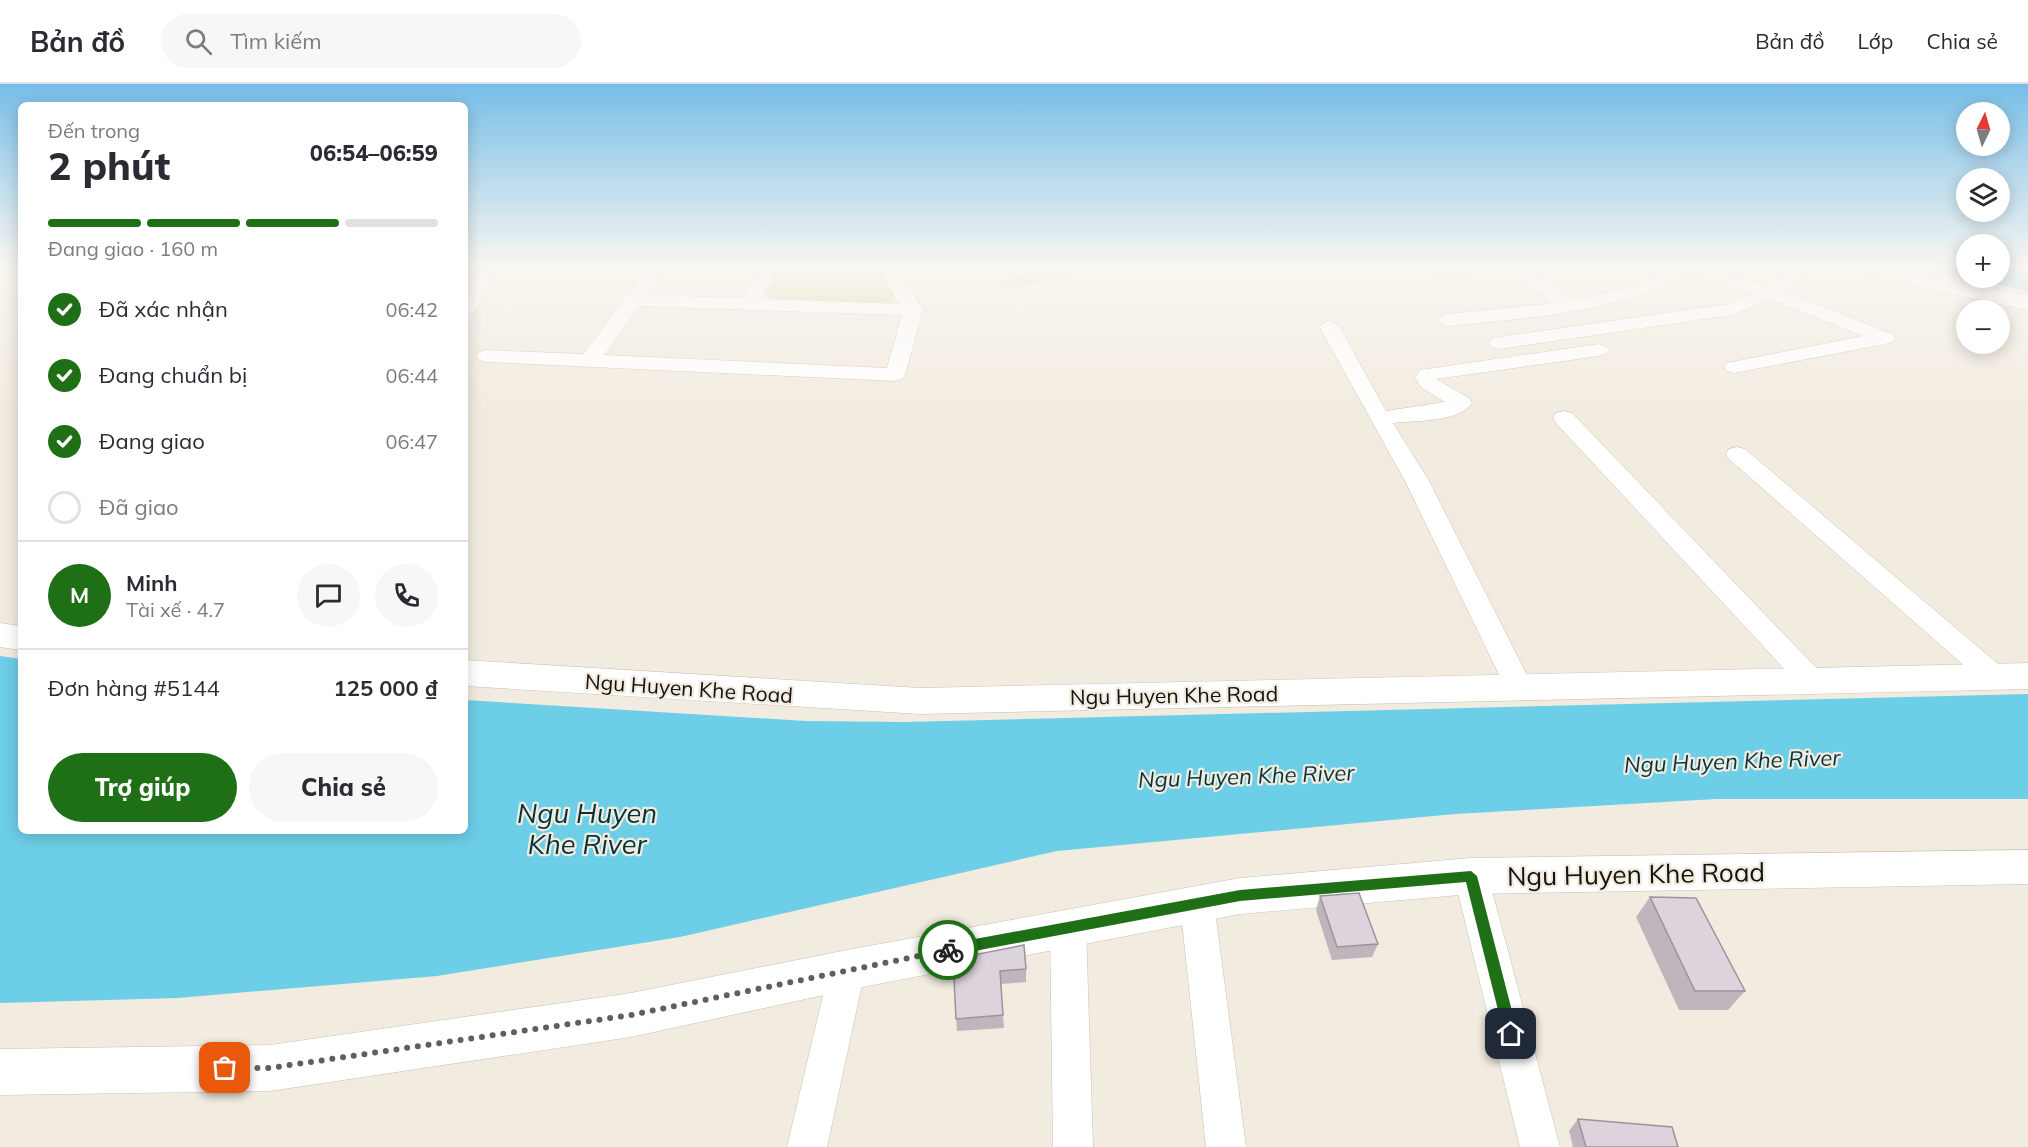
<!DOCTYPE html>
<html lang="vi">
<head>
<meta charset="utf-8">
<style>
	:root { --surface:#fff; --page:#f7f7f7; --text:#2b2b33; --muted:#7c7c81; --line:#e1e1e2; --accent:#1e6f15 }
	body { margin:0; font-family:Mulish,sans-serif; background:var(--page); color:var(--text); height:100vh; display:flex; flex-direction:column; font-size:22px; white-space:nowrap }
	* { box-sizing:border-box; margin:0 }
	p { font-size:20px; color:var(--muted) }
	.icon { flex:none; width:33px; height:33px; fill:none; stroke:currentColor; stroke-width:2; stroke-linecap:round; stroke-linejoin:round }
	.map { position:relative; flex:1; overflow:hidden }
	.side { position:absolute; left:18px; top:18px; width:450px; height:732px; display:flex; flex-direction:column; background:var(--surface); border-radius:9px; box-shadow:0 3px 15px #0003 }
	.side>* { flex:none }
	.needle { width:39px; rotate:5deg }
	.controls { position:absolute; left:1956px; top:18px; display:grid; gap:12px }
	.controls a { display:grid; place-items:center; width:54px; height:54px; border-radius:50%; background:var(--surface); box-shadow:0 3px 15px #0003; font-size:30px }
	.pin { position:absolute; display:grid; place-items:center; width:51px; height:51px; color:#fff; margin:-26px; border-radius:12px; box-shadow:0 3px 9px #0006 }
	.courier { position:absolute; display:grid; place-items:center; width:60px; height:60px; margin:-30px; border:4px solid #1e6f15; border-radius:50%; background:#fff; color:#222; box-shadow:0 2px 8px #0007 }
	.headline em { font-style:normal; font-weight:800 }
	.headline div { display:flex; flex-direction:column-reverse }
	.headline { display:flex; align-items:center; justify-content:space-between; height:102px; padding:0 30px }
	h1 { font-size:39px; font-weight:800; line-height:45px }
	.bar { display:grid; grid-template-columns:repeat(4,1fr); gap:9px 6px; align-content:center; height:72px; padding:0 30px }
	.bar i { height:8px; border-radius:4px; background:var(--line) }
	.bar .active { background:var(--accent) }
	.bar p { grid-column:span 4 }
	.line { display:flex; align-items:center; gap:15px; padding:0 30px; border-top:2px solid var(--line) }
	.line div { flex:1 }
	.round { display:grid; place-items:center; flex:none; width:63px; height:63px; border-radius:32px; background:var(--page) }
	ol { padding:0 30px; list-style:none }
	li { display:flex; align-items:center; gap:18px; height:66px }
	li p { margin-inline-start:auto }
	li .icon { padding:6px; border-radius:50%; background:var(--accent); color:#fff; stroke-width:4 }
	li:last-child { color:var(--muted) }
	li i { width:33px; height:33px; border:3px solid var(--line); border-radius:50% }
	.action { display:flex; gap:12px; margin-top:auto; padding:12px 30px }
	.action a { flex:1; height:69px; border-radius:36px; background:var(--accent); color:#fff; font-size:24px; font-weight:800; line-height:69px; text-align:center }
	.action a+a { background:var(--page); color:var(--text) }
	header { display:flex; align-items:center; gap:36px; box-sizing:border-box; height:84px; padding:0 30px; background:var(--surface); border-bottom:2px solid var(--line) }
	header strong { font-size:28px }
	nav { display:flex; gap:33px; margin-inline-start:auto; font-size:21px }
	.search { width:420px; height:54px; background:var(--page); display:flex; align-items:center; gap:15px; box-sizing:border-box; padding:0 21px; border-radius:33px; color:var(--muted); font-size:22px }
	.map>svg:first-child { display:block }
	.green { fill:#cdd8a4 }
	.water { fill:#6dcee7 }
	.lines { fill:none; stroke-linecap:round; stroke-linejoin:round }
	.street-casing { stroke:#c7c1b5; stroke-width:1 }
	.secondary-casing { stroke:#c7c1b5; stroke-width:1 }
	.street { fill:#fff; fill-rule:evenodd }
	.secondary { fill:#fff; fill-rule:evenodd }
	.wall { fill:#beb5bd }
	.building { fill:#ddd3dc; stroke:#9b949a; stroke-width:1.5 }
	.route { fill:#1e6f15 }
	.done { stroke:#625f58; stroke-width:6; stroke-dasharray:0 10.8 }
	.labels { text-anchor:middle; dominant-baseline:central; stroke-width:4.5; stroke-linejoin:round; paint-order:stroke }
	.street-label { font-size:21px; fill:#15130f; stroke:#f2ebdf }
	.water-label { font-size:22px; font-style:italic; fill:#03343e; stroke:#f2ebdf }
	.near-street-label { font-size:26px; fill:#15130f; stroke:#f2ebdf }
	.near-water-label { font-size:27px; font-style:italic; fill:#03343e; stroke:#f2ebdf }
</style>
</head>
<body>
<header>
<strong>Bản đồ</strong>
<div class="search"><svg class="icon" aria-label="search" viewBox="0 0 24 24"><circle cx="10" cy="10" r="6"/><path d="M15 15l6 6"/></svg>Tìm kiếm</div>
<nav><a>Bản đồ</a><a>Lớp</a><a>Chia sẻ</a></nav>
</header>
<div class="map">
<svg width="2028" height="1063" viewBox="0 0 2028 1063">
	<rect width="100%" height="100%" fill="#f2ebdf"/>
	<g class="green">
		<path d="M 779,183 L 879,183 L 895,212 L 891,219 L 875,222 L 773,216 L 765,210 Z"/>
		<path d="M 1048,183 L 1078,190 L 1003,205 L 997,198 L 1035,189 Z"/>
	</g>
	<g class="water">
		<path d="M 1918,183 L 1966,183 L 1966,194 L 2000,194 L 2000,183 L 2028,183 L 2028,207 Z"/>
		<path d="M 0,572 L 21,575 L 21,747 L 465,747 L 465,616 L 806,637 L 905,638 L 2028,610 L 2028,715 L 1716,715 L 1455,730 L 1057,767 L 680,853 L 437,892 L 178,914 L 0,919 Z"/>
	</g>
	<g class="lines">
		<g class="street-casing">
			<g id="street">
				<path d="M 480,183 L 498,183 L 475,227 L 465,233 L 465,210 Z"/>
				<path d="M 648,183 L 666,183 L 646,211 L 743,214 L 760,183 L 778,183 L 761,215 L 900,220 L 878,183 L 896,183 L 923,226 L 905,291 L 902,295 L 895,297 L 486,278 L 479,276 L 476,272 L 479,268 L 486,266 L 584,270 ZM 639,222 L 902,231 L 887,284 L 604,271 Z"/>
				<path d="M 1095,183 L 1113,183 L 1115,185 L 1106,190 L 1100,189 Z"/>
				<path d="M 1437,183 L 1494,183 C 1488,191 1435,197 1429,188 Z"/>
				<path d="M 1508,183 L 1528,183 L 1574,216 L 1629,203 L 1676,183 L 1702,183 L 1767,202 L 1798,183 L 1819,183 L 1783,207 L 1892,250 L 1895,254 L 1892,258 L 1885,260 L 1734,289 L 1727,287 L 1724,283 L 1727,279 L 1863,252 L 1770,215 L 1732,231 L 1499,265 L 1492,263 L 1489,259 L 1492,255 L 1499,253 L 1728,220 L 1753,209 L 1689,190 C 1616,230 1530,233 1449,242 L 1442,240 L 1439,236 L 1442,232 L 1449,230 L 1554,219 Z"/>
				<path d="M 1329,236 L 1339,242 L 1386,327 L 1445,318 L 1422,304 L 1415,294 L 1420,286 L 1599,260 L 1606,262 L 1609,266 L 1606,270 L 1599,272 L 1436,295 L 1469,314 L 1472,319 C 1458,339 1415,336 1393,339 L 1429,397 L 1533,603 L 1529,610 L 1519,614 L 1509,610 L 1505,603 L 1405,397 L 1319,242 Z"/>
				<path d="M 1564,327 L 1572,329 L 1822,590 L 1826,597 L 1822,604 L 1812,607 L 1802,604 L 1556,339 L 1553,334 L 1556,329 Z"/>
				<path d="M 1737,363 L 1745,365 L 2005,586 L 2009,593 L 2005,600 L 1995,603 L 1985,600 L 1729,375 L 1726,370 L 1729,365 Z"/>
				<path d="M 1471,778 L 1483,782 L 1488,792 L 1560,1063 L 1520,1063 L 1454,792 L 1459,782 Z"/>
				<path d="M 1197,804 L 1209,808 L 1214,819 L 1246,1063 L 1206,1063 L 1180,819 L 1185,808 Z"/>
				<path d="M 1068,827 L 1080,832 L 1086,843 L 1093,1063 L 1053,1063 L 1050,843 L 1056,832 Z"/>
				<path d="M 847,869 L 860,874 L 865,886 L 827,1063 L 787,1063 L 829,886 L 834,874 Z"/>
			</g>
		</g>
		<g class="secondary-casing">
			<g id="secondary">
				<path d="M 1846,183 L 1888,183 L 2028,212 L 2028,226 L 1857,190 L 1849,188 Z"/>
				<path d="M 0,539 L 21,542 L 21,566 L 0,563 Z"/>
				<path d="M 465,576 L 920,604 L 2028,579 L 2028,605 L 920,630 L 465,602 Z"/>
				<path d="M 2028,766 L 2028,800 L 1471,810 L 1240,830 L 847,906 L 631,953 L 270,1007 L 0,1011 L 0,965 L 270,961 L 631,909 L 847,866 L 1240,794 L 1471,774 Z"/>
			</g>
		</g>
		<use href="#street" class="street"/>
		<use href="#secondary" class="secondary"/>
	</g>
	<g class="wall">
		<path d="M 1320,812 L 1378,860 L 1372,873 L 1332,876 L 1316,826 Z"/>
		<path d="M 1650,813 L 1745,907 L 1728,926 L 1679,926 L 1636,833 Z"/>
		<path d="M 953,875 L 1026,885 L 1026,898 L 1001,900 L 1004,944 L 957,947 Z"/>
		<path d="M 1578,1035 L 1678,1063 L 1573,1063 L 1569,1047 Z"/>
	</g>
	<g class="building">
		<path d="M 1359,809 L 1378,860 L 1337,863 L 1320,812 Z"/>
		<path d="M 1650,813 L 1696,814 L 1745,907 L 1695,907 Z"/>
		<path d="M 1024,861 L 1026,885 L 1000,887 L 1003,931 L 956,935 L 953,875 Z"/>
		<path d="M 1578,1035 L 1672,1043 L 1678,1063 L 1586,1063 Z"/>
	</g>
	<linearGradient id="sky" x2="0" y2="1"><stop stop-color="#77bee8"/><stop offset="0.55" stop-color="#f9f6f1"/><stop offset="1" stop-color="#f9f6f1" stop-opacity="0"/></linearGradient>
	<rect width="2028" height="332" fill="url(#sky)"/>
	<path class="route" d="M 1471,787 L 1477,792 L 1518,950 L 1511,957 L 1504,950 L 1466,798 L 1240,817 L 948,872 L 942,866 L 948,860 L 1240,806 Z"/>
	<g class="lines">
		<path class="done" d="M 225,984 L 270,984 L 631,931 L 948,866"/>
	</g>
	<g class="labels">
		<g class="street-label">
			<text transform="translate(689 604) rotate(4)">Ngu Huyen Khe Road</text>
			<text transform="translate(1174 611) rotate(-1)">Ngu Huyen Khe Road</text>
		</g>
		<g class="water-label">
			<text transform="translate(1732 677) rotate(-2)">Ngu Huyen Khe River</text>
			<text transform="translate(1246 692) rotate(-2)">Ngu Huyen Khe River</text>
		</g>
		<g class="near-street-label">
			<text transform="translate(1636 790) rotate(-1)">Ngu Huyen Khe Road</text>
		</g>
		<g class="near-water-label">
			<text x="587" y="729">Ngu Huyen<tspan x="587" dy="31">Khe River</tspan></text>
		</g>
	</g>
</svg>
<div class="controls">
<a><svg class="needle" viewBox="-14 -14 28 28"><path d="M0-13l5 13h-10z" fill="#e53935"/><path d="M0 13l5-13h-10z" fill="#7c7c81"/></svg></a>
<a><svg class="icon" aria-label="layers" viewBox="0 0 24 24"><path d="M12 4l9 5-9 5-9-5zM3 14l9 5 9-5"/></svg></a>
<a>+</a>
<a>−</a>
</div>
<div class="pin" style="left:225px;top:984px;background:#ea580c"><svg class="icon" aria-label="bag" viewBox="0 0 24 24"><path d="M5 8h14l-1 12H6zM9 8a3 3 0 0 1 6 0"/></svg></div>
<div class="pin" style="left:1511px;top:950px;background:#1f2937"><svg class="icon" aria-label="home" viewBox="0 0 24 24"><path d="M3 11l9-7 9 7M6 9v11h12V9"/></svg></div>
<div class="courier" style="left:948px;top:866px"><svg class="icon" aria-label="bike" viewBox="0 0 24 24"><circle cx="6" cy="16" r="4"/><circle cx="18" cy="16" r="4"/><path d="M6 16l4-8h5l3 8M10 8l3 8H6M13 5h3"/></svg></div>
<section class="side">
<div class="headline"><div><h1>2 phút</h1><p>Đến trong</p></div><em>06:54–06:59</em></div>
<div class="bar"><i class="active"></i><i class="active"></i><i class="active"></i><i></i><p>Đang giao · 160 m</p></div>
<ol>
<li><svg class="icon" aria-label="check" viewBox="0 0 24 24"><path d="M5 12l5 5 9-10"/></svg>Đã xác nhận<p>06:42</p></li>
<li><svg class="icon" aria-label="check" viewBox="0 0 24 24"><path d="M5 12l5 5 9-10"/></svg>Đang chuẩn bị<p>06:44</p></li>
<li><svg class="icon" aria-label="check" viewBox="0 0 24 24"><path d="M5 12l5 5 9-10"/></svg>Đang giao<p>06:47</p></li>
<li><i></i>Đã giao</li>
</ol>
<div class="line" style="height:108px"><b class="round" style="background:var(--accent);color:#fff">M</b><div><b>Minh</b><p>Tài xế · 4.7</p></div><a class="round"><svg class="icon" aria-label="chat" viewBox="0 0 24 24"><path d="M4 5h16v11H9l-5 4z"/></svg></a><a class="round"><svg class="icon" aria-label="phone" viewBox="0 0 24 24"><path d="M5 4h4l2 5-3 2q2 4 5 5l2-3 5 2v4C11 20 4 13 5 4z"/></svg></a></div>
<div class="line" style="height:78px"><div>Đơn hàng #5144</div><b>125 000 ₫</b></div>
<div class="action"><a>Trợ giúp</a><a>Chia sẻ</a></div>
</section>
</div>
</body>
</html>
